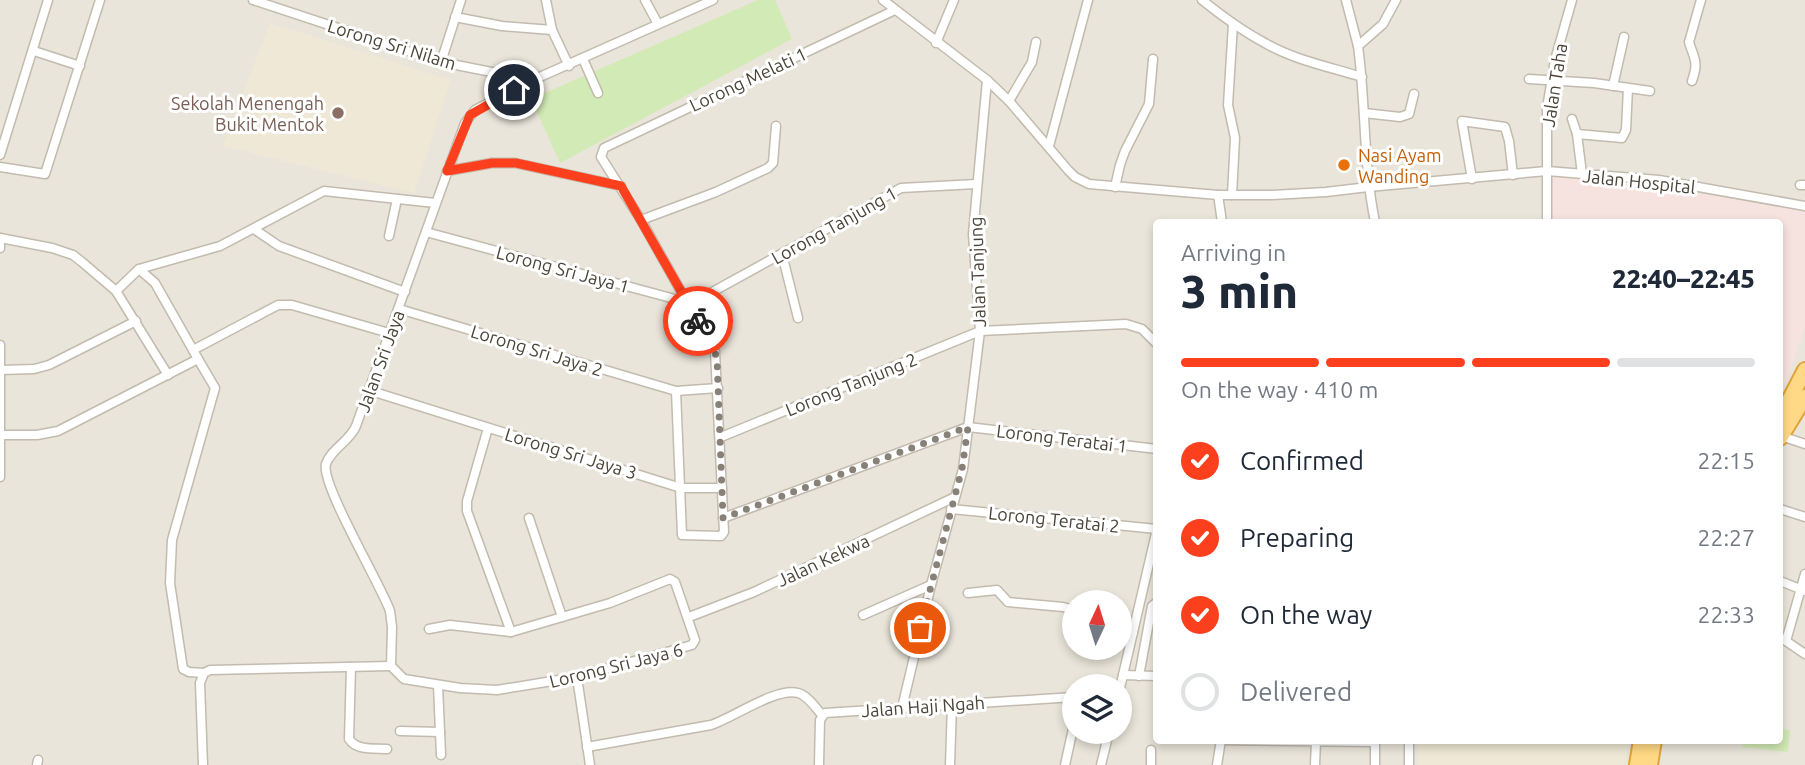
<!DOCTYPE html>
<html lang="en">
<head>
<meta charset="utf-8">
<style>
	:root { --surface:#fff; --page:#f2f2f3; --text:#1f2937; --muted:#747a83; --line:#e0e1e3; --accent:#fc3f1d }
	body { margin:0; font-family:Ubuntu,sans-serif; background:var(--page); color:var(--text); height:100vh; display:flex; flex-direction:column; font-size:26px; white-space:nowrap }
	* { box-sizing:border-box; margin:0 }
	p { font-size:23px; color:var(--muted) }
	.icon { flex:none; width:38px; height:38px; fill:none; stroke:currentColor; stroke-width:2; stroke-linecap:round; stroke-linejoin:round }
	.map { position:relative; flex:1; overflow:hidden }
	.side { position:absolute; left:1153px; top:219px; width:630px; height:525px; display:flex; flex-direction:column; background:var(--surface); border-radius:7px; box-shadow:0 4px 10px #0003 }
	.side>* { flex:none }
	.needle { width:46px; rotate:4deg }
	.buttons { position:absolute; left:1062px; top:590px; display:grid; gap:14px }
	.buttons a { display:grid; place-items:center; width:70px; height:70px; border-radius:50%; background:var(--surface); box-shadow:0 4px 10px #0003; font-size:35px }
	.pin { position:absolute; display:grid; place-items:center; width:60px; height:60px; color:#fff; margin:-30px; border:4px solid #fff; border-radius:50%; box-shadow:0 2px 7px #0007 }
	.courier { position:absolute; display:grid; place-items:center; width:70px; height:70px; margin:-35px; border:5px solid #fc3f1d; border-radius:50%; background:#fff; color:#222; box-shadow:0 2px 9px #0007 }
	.summary em { font-style:normal; font-weight:800 }
	.summary div { display:flex; flex-direction:column-reverse }
	.summary { display:flex; align-items:center; justify-content:space-between; height:119px; padding:0 28px }
	h1 { font-size:46px; font-weight:800; line-height:52px }
	.bar { display:grid; grid-template-columns:repeat(4,1fr); gap:10px 7px; align-content:center; height:84px; padding:0 28px }
	.bar i { height:9px; border-radius:5px; background:var(--line) }
	.bar .selected { background:var(--accent) }
	.bar p { grid-column:span 4 }
	ol { padding:0 28px; list-style:none }
	li { display:flex; align-items:center; gap:21px; height:77px }
	li p { margin-inline-start:auto }
	li .icon { padding:7px; border-radius:50%; background:var(--accent); color:#fff; stroke-width:4 }
	li:last-child { color:var(--muted) }
	li i { width:38px; height:38px; border:4px solid var(--line); border-radius:50% }
	.map>svg:first-child { display:block }
	.residential { fill:#eae5da; fill-rule:evenodd }
	.education { fill:#efe8d6 }
	.medical { fill:#f6e3e0 }
	.green { fill:#d2eab5 }
	.lines { fill:none; stroke-linecap:round; stroke-linejoin:round }
	.minor-casing { stroke:#c2bbae; stroke-width:11 }
	.trunk-casing { stroke:#e0a43c; stroke-width:18 }
	.minor { stroke:#fff; stroke-width:8 }
	.trunk { stroke:#ffd985; stroke-width:14 }
	.done { stroke:#878178; stroke-width:7; stroke-dasharray:0 12.6 }
	.route { stroke:#fc3f1d; stroke-width:9 }
	.education-dot { fill:#8d6e63; stroke:#fff; stroke-width:2.5 }
	.food-dot { fill:#e8710a; stroke:#fff; stroke-width:2.5 }
	.labels { text-anchor:middle; dominant-baseline:central; stroke-width:6; stroke-linejoin:round; paint-order:stroke }
	.street-label { font-size:18px; fill:#4b4439; stroke:#fff }
	.education-label { font-size:18px; fill:#785e54; stroke:#fff; text-anchor:end }
	.food-label { font-size:18px; fill:#c56008; stroke:#fff; text-anchor:start }
</style>
</head>
<body>
<div class="map">
<svg width="1805" height="765" viewBox="0 0 1805 765">
	<rect width="100%" height="100%" fill="#f6f3ec"/>
	<path class="residential" d="M 0,0 L 1805,0 L 1805,765 L 0,765 ZM 1157,222 L 1780,222 L 1780,740 L 1157,740 ZM 1074,602 L 1120,602 L 1120,648 L 1074,648 ZM 1074,686 L 1120,686 L 1120,732 L 1074,732 Z"/>
	<g class="education">
		<path d="M 270,23 L 451,80 L 414,193 L 223,146 Z"/>
		<path d="M 1418,740 L 1628,740 L 1625,765 L 1419,765 Z"/>
	</g>
	<path class="medical" d="M 1549,174 L 1698,190 L 1805,212 L 1805,327 L 1780,400 L 1780,222 L 1550,222 Z"/>
	<g class="green">
		<path d="M 758,0 L 775,0 L 792,39 L 560,163 L 531,99 Z"/>
		<path d="M 1780,729 L 1790,730 L 1788,752 L 1742,747 L 1743,740 L 1780,740 Z"/>
	</g>
	<g class="lines">
		<g class="minor-casing">
			<g id="minor">
				<path d="M 253,0 L 441,62 L 532,80"/>
				<path d="M 546,0 L 552,30 L 569,66"/>
				<path d="M 645,0 L 658,24"/>
				<path d="M 883,0 L 987,80 L 1009,101 L 1068,170 L 1075,177 L 1089,184 L 1218,195 L 1272,195 L 1326,192 L 1368,187 L 1547,171 L 1659,180 L 1805,206"/>
				<path d="M 1202,0 C 1222,16 1242,31 1265,43 C 1294,60 1330,67 1362,77"/>
				<path d="M 1346,0 L 1358,46"/>
				<path d="M 455,17 L 502,26 L 552,30"/>
				<path d="M 936,43 L 954,0"/>
				<path d="M 34,51 L 80,66"/>
				<path d="M 583,59 L 598,93"/>
				<path d="M 441,62 L 461,0"/>
				<path d="M 1529,79 L 1594,83 L 1650,91"/>
				<path d="M 1692,81 C 1699,61 1694,59 1689,42 L 1701,0"/>
				<path d="M 1613,86 L 1624,37"/>
				<path d="M 1009,101 L 1032,62 L 1036,42"/>
				<path d="M 1364,113 L 1400,117 L 1409,114 L 1414,94"/>
				<path d="M 1572,119 L 1577,134 L 1622,138 L 1626,130 L 1628,88"/>
				<path d="M 776,126 L 773,163 L 768,168 L 716,192 L 641,220 L 601,157 L 604,148 L 895,10"/>
				<path d="M 1577,134 L 1582,174"/>
				<path d="M 1049,146 L 1088,0"/>
				<path d="M 0,155 L 48,0"/>
				<path d="M 0,167 L 45,174 L 100,0"/>
				<path d="M 447,171 L 492,163 L 515,163 L 621,186"/>
				<path d="M 1472,179 L 1462,121 L 1505,127 L 1509,141 L 1513,175"/>
				<path d="M 1800,185 L 1805,185"/>
				<path d="M 1115,187 L 1120,165 L 1125,151 L 1149,104 L 1153,59"/>
				<path d="M 1218,195 L 1222,222"/>
				<path d="M 1232,195 L 1235,138 L 1228,105 L 1233,24"/>
				<path d="M 641,220 L 715,352 L 724,532 L 721,536 L 682,535 L 676,391"/>
				<path d="M 1375,222 C 1363,164 1366,104 1358,46 L 1383,24 L 1396,0"/>
				<path d="M 1547,222 L 1547,108 L 1555,60 L 1572,0"/>
				<path d="M 254,229 L 279,246 L 405,292"/>
				<path d="M 426,232 L 686,302 L 694,302 L 901,188 L 976,184"/>
				<path d="M 389,236 L 397,199"/>
				<path d="M 0,238 L 52,248 L 73,255 L 82,262 L 116,291 L 168,375"/>
				<path d="M 0,238 L 0,248"/>
				<path d="M 782,254 L 798,318"/>
				<path d="M 139,269 L 155,283 L 193,350"/>
				<path d="M 116,291 L 139,269 L 220,246 L 324,191 L 435,203"/>
				<path d="M 399,309 L 676,391 L 718,388"/>
				<path d="M 0,345 L 0,477"/>
				<path d="M 198,359 L 215,388 L 172,540 L 170,583 L 183,669 L 189,672 L 204,673"/>
				<path d="M 1,370 L 34,369 L 49,365 L 136,321"/>
				<path d="M 368,390 L 681,488 L 722,488"/>
				<path d="M 488,428 L 467,501 L 467,511 L 511,632"/>
				<path d="M 1,435 L 37,435 L 58,431 L 198,359 L 193,350 L 278,305 L 292,305 L 389,333"/>
				<path d="M 1781,436 L 1805,444"/>
				<path d="M 721,437 L 980,331 L 1126,324 L 1142,329 L 1157,344"/>
				<path d="M 951,509 L 1157,529"/>
				<path d="M 1780,509 L 1805,517"/>
				<path d="M 529,518 L 562,617"/>
				<path d="M 723,518 L 968,427 L 1157,449"/>
				<path d="M 1780,581 L 1805,591"/>
				<path d="M 968,593 L 997,590 L 1008,602 L 1063,607 L 1074,610"/>
				<path d="M 863,615 L 931,585"/>
				<path d="M 689,617 L 754,592 L 955,497"/>
				<path d="M 1120,628 L 1133,633"/>
				<path d="M 1780,637 L 1805,654"/>
				<path d="M 1786,641 L 1805,574"/>
				<path d="M 391,666 L 392,627 L 390,611 C 381,585 320,483 326,464 C 331,449 350,441 356,426 L 465,123 L 475,110 L 533,80 L 713,0"/>
				<path d="M 391,666 L 404,679 L 460,688 L 497,690 L 577,677 L 692,645 L 695,640 L 675,582 L 670,579 L 610,603 L 511,632 L 450,625 L 429,629"/>
				<path d="M 351,667 L 349,739 C 357,751 374,748 387,749"/>
				<path d="M 1123,675 L 1157,529"/>
				<path d="M 1139,676 L 1152,606 L 1157,602"/>
				<path d="M 577,677 L 590,765"/>
				<path d="M 438,685 L 441,755"/>
				<path d="M 1120,688 L 1123,675 L 1157,676"/>
				<path d="M 902,708 L 931,585 L 963,469 L 980,331 L 973,234 L 987,80"/>
				<path d="M 400,731 L 440,732"/>
				<path d="M 1221,740 L 1375,742"/>
				<path d="M 1375,740 L 1375,765"/>
				<path d="M 1409,740 L 1409,765"/>
				<path d="M 587,747 L 711,725 C 733,718 776,687 798,693 C 807,695 816,708 822,715"/>
				<path d="M 1151,750 L 1151,765"/>
				<path d="M 37,765 L 38,760"/>
				<path d="M 203,765 L 200,683 L 204,673 L 210,670 L 391,666"/>
				<path d="M 819,765 L 820,720 L 825,713 L 1074,697"/>
				<path d="M 950,765 L 952,705"/>
				<path d="M 1065,765 L 1074,724"/>
				<path d="M 1101,765 L 1109,732"/>
				<path d="M 1217,765 L 1221,740"/>
				<path d="M 1315,765 L 1316,741"/>
			</g>
		</g>
		<g class="trunk-casing">
			<g id="trunk">
				<path d="M 1780,418 L 1805,370"/>
				<path d="M 1780,438 L 1805,397"/>
				<path d="M 1637,765 L 1641,740"/>
				<path d="M 1650,765 L 1654,740"/>
			</g>
		</g>
		<use href="#minor" class="minor"/>
		<use href="#trunk" class="trunk"/>
	</g>
	<g class="lines">
		<path class="done" d="M 698,321 L 713,346 L 717,359 L 723,518 L 968,427 L 962,469 L 920,628"/>
		<path class="route" d="M 514,90 L 470,115 L 447,171 L 492,163 L 516,163 L 621,186 L 698,321"/>
	</g>
	<circle class="education-dot" cx="338" cy="113" r="7"/>
	<circle class="food-dot" cx="1344" cy="165" r="7"/>
	<g class="labels">
		<g class="street-label">
			<text transform="translate(392 44) rotate(17)">Lorong Sri Nilam</text>
			<text transform="translate(748 79) rotate(-25)">Lorong Melati 1</text>
			<text transform="translate(1554 85) rotate(-81)">Jalan Taha</text>
			<text transform="translate(1639 181) rotate(6)">Jalan Hospital</text>
			<text transform="translate(834 225) rotate(-29)">Lorong Tanjung 1</text>
			<text transform="translate(563 269) rotate(15)">Lorong Sri Jaya 1</text>
			<text transform="translate(977 272) rotate(-92)">Jalan Tanjung</text>
			<text transform="translate(537 350) rotate(17)">Lorong Sri Jaya 2</text>
			<text transform="translate(380 361) rotate(-70)">Jalan Sri Jaya</text>
			<text transform="translate(851 384) rotate(-22)">Lorong Tanjung 2</text>
			<text transform="translate(1062 438) rotate(7)">Lorong Teratai 1</text>
			<text transform="translate(571 453) rotate(17)">Lorong Sri Jaya 3</text>
			<text transform="translate(1054 519) rotate(6)">Lorong Teratai 2</text>
			<text transform="translate(823 560) rotate(-25)">Jalan Kekwa</text>
			<text transform="translate(616 665) rotate(-14)">Lorong Sri Jaya 6</text>
			<text transform="translate(923 706) rotate(-4)">Jalan Haji Ngah</text>
		</g>
		<g class="education-label">
			<text x="324" y="103">Sekolah Menengah<tspan x="324" dy="21">Bukit Mentok</tspan></text>
		</g>
		<g class="food-label">
			<text x="1358" y="155">Nasi Ayam<tspan x="1358" dy="21">Wanding</tspan></text>
		</g>
	</g>
</svg>
<div class="buttons">
<a><svg class="needle" viewBox="-14 -14 28 28"><path d="M0-13l5 13h-10z" fill="#e53935"/><path d="M0 13l5-13h-10z" fill="#747a83"/></svg></a>
<a><svg class="icon" aria-label="layers" viewBox="0 0 24 24"><path d="M12 4l9 5-9 5-9-5zM3 14l9 5 9-5"/></svg></a>
</div>
<div class="pin" style="left:920px;top:628px;background:#ea580c"><svg class="icon" aria-label="bag" viewBox="0 0 24 24"><path d="M5 8h14l-1 12H6zM9 8a3 3 0 0 1 6 0"/></svg></div>
<div class="pin" style="left:514px;top:90px;background:#1f2937"><svg class="icon" aria-label="home" viewBox="0 0 24 24"><path d="M3 11l9-7 9 7M6 9v11h12V9"/></svg></div>
<div class="courier" style="left:698px;top:321px"><svg class="icon" aria-label="bike" viewBox="0 0 24 24"><circle cx="6" cy="16" r="4"/><circle cx="18" cy="16" r="4"/><path d="M6 16l4-8h5l3 8M10 8l3 8H6M13 5h3"/></svg></div>
<section class="side">
<div class="summary"><div><h1>3 min</h1><p>Arriving in</p></div><em>22:40–22:45</em></div>
<div class="bar"><i class="selected"></i><i class="selected"></i><i class="selected"></i><i></i><p>On the way · 410 m</p></div>
<ol>
<li><svg class="icon" aria-label="check" viewBox="0 0 24 24"><path d="M5 12l5 5 9-10"/></svg>Confirmed<p>22:15</p></li>
<li><svg class="icon" aria-label="check" viewBox="0 0 24 24"><path d="M5 12l5 5 9-10"/></svg>Preparing<p>22:27</p></li>
<li><svg class="icon" aria-label="check" viewBox="0 0 24 24"><path d="M5 12l5 5 9-10"/></svg>On the way<p>22:33</p></li>
<li><i></i>Delivered</li>
</ol>
</section>
</div>
</body>
</html>
